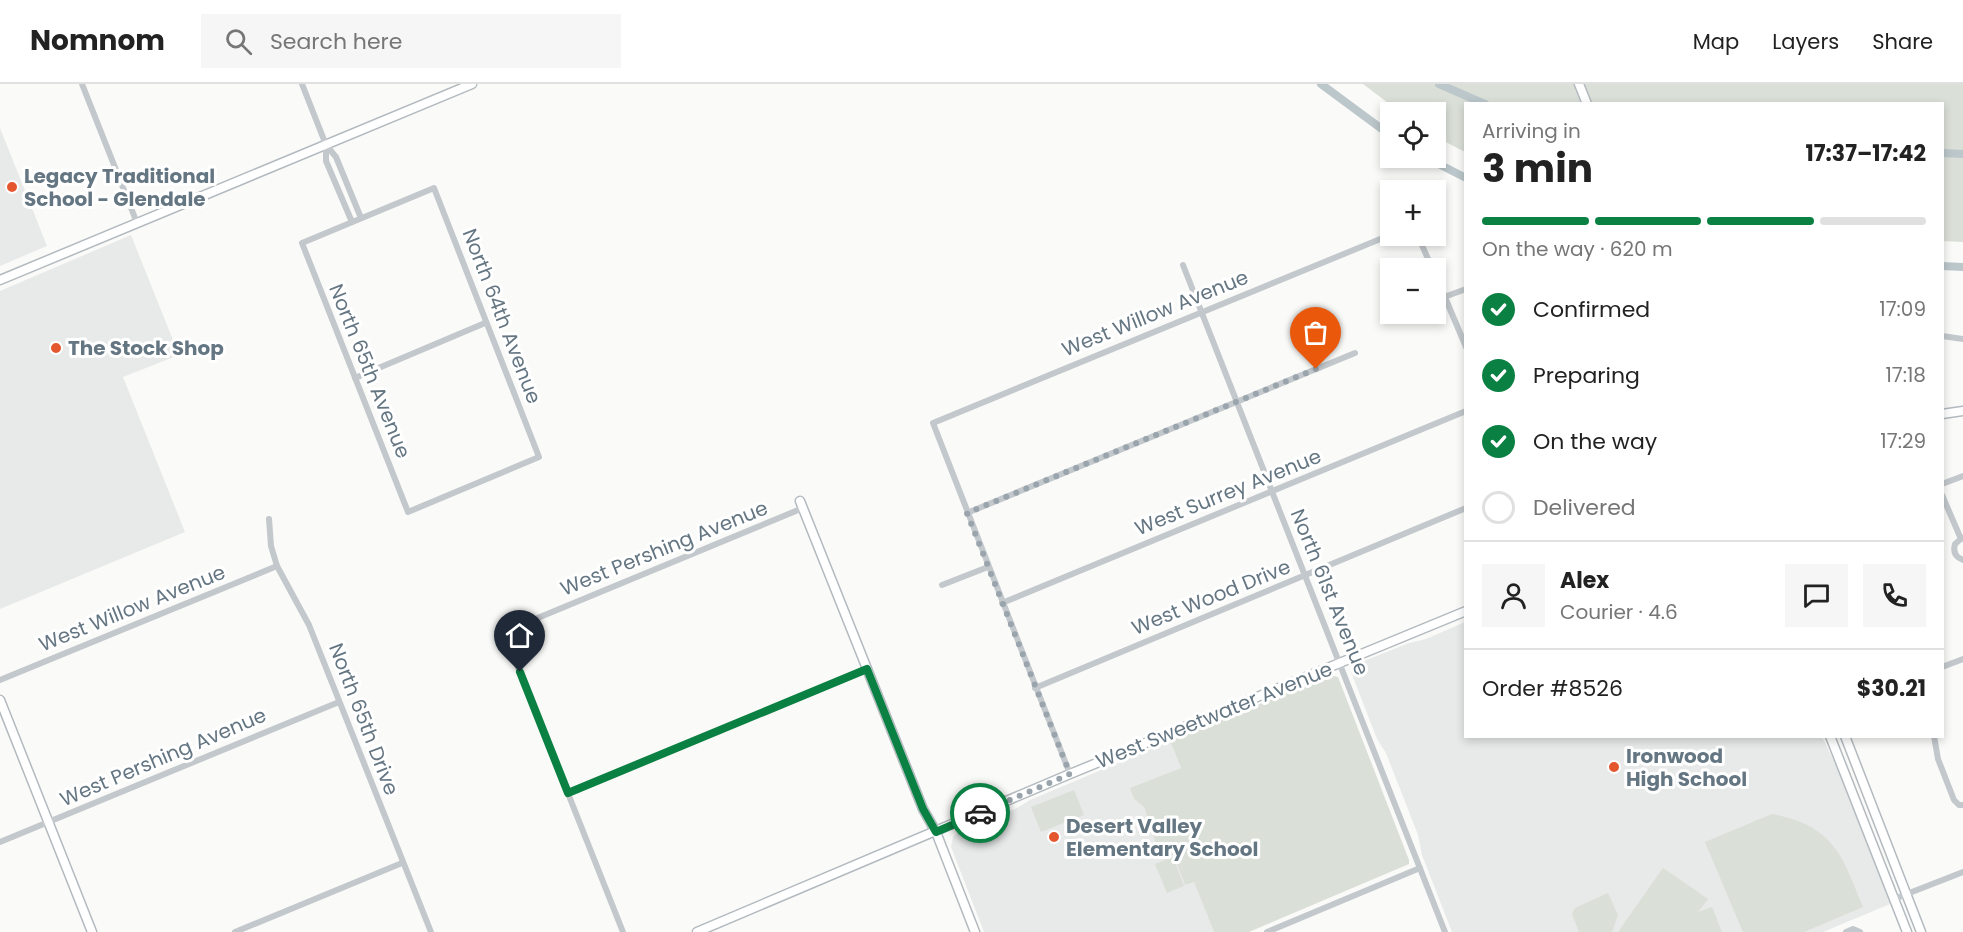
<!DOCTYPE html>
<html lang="en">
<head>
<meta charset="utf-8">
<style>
	:root { --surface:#fff; --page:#f6f6f6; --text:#222; --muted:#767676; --line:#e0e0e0; --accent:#0b8043 }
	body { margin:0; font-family:Poppins,sans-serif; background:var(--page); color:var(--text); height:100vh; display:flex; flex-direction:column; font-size:22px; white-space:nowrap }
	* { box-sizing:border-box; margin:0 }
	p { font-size:20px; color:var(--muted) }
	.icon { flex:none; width:33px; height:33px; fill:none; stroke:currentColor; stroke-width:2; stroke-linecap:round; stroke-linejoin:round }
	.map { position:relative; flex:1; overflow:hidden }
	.sheet { position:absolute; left:1464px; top:18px; width:480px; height:636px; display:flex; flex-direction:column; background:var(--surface); border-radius:0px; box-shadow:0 3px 9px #0003 }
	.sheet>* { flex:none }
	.fabs { position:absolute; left:1380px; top:18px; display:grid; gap:12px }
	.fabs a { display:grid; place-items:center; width:66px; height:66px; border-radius:0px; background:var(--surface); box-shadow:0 3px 9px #0003; font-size:30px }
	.pin { position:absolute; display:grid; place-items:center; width:51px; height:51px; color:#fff; margin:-62px -26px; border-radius:50% 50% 50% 0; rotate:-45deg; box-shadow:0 0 6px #0007 }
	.pin .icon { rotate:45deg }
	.courier { position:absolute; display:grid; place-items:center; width:60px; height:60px; margin:-30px; border:4px solid #0b8043; border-radius:50%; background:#fff; color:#222; box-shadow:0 2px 8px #0007 }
	.headline em { font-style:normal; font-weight:700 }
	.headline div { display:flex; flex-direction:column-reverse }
	.headline { display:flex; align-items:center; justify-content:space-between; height:102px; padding:0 18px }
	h1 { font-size:39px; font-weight:700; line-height:45px }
	.bar { display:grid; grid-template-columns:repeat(4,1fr); gap:9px 6px; align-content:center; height:72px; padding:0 18px }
	.bar i { height:8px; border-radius:4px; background:var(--line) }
	.bar .current { background:var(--accent) }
	.bar p { grid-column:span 4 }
	.line { display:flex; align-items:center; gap:15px; padding:0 18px; border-top:2px solid var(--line) }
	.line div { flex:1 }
	.round { display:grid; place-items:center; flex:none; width:63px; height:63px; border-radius:0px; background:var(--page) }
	ol { padding:0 18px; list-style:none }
	li { display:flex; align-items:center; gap:18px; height:66px }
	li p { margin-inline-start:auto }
	li .icon { padding:6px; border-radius:50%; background:var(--accent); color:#fff; stroke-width:4 }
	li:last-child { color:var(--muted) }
	li i { width:33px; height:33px; border:3px solid var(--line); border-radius:50% }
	header { display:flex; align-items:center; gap:36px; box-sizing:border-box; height:84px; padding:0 30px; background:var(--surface); border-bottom:2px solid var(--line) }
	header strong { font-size:28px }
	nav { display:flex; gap:33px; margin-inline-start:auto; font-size:21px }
	.search { width:420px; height:54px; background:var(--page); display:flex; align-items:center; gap:15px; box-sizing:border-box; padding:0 21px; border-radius:0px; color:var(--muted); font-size:22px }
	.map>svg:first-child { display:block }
	.built { fill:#e8e9e9 }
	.green { fill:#dadfd7 }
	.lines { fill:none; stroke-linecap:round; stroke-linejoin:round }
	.canal { stroke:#bbc7cb; stroke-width:8 }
	.secondary-casing { stroke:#b3babf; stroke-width:11 }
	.street { stroke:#c3c8cc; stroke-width:6 }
	.secondary { stroke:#fff; stroke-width:8 }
	.done { stroke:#99a4ac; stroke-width:6; stroke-dasharray:0 10.8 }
	.route { stroke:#0b8043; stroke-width:8 }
	.poi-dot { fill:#e4572e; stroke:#fff; stroke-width:2 }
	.labels { text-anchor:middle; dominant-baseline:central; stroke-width:6; stroke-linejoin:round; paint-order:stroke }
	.poi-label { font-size:20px; font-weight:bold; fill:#657683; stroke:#fff; text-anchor:start }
	.street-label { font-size:20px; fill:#657683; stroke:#fff }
</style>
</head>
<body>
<header>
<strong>Nomnom</strong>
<div class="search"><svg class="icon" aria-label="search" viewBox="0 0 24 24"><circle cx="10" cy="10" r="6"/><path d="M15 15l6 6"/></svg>Search here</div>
<nav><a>Map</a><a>Layers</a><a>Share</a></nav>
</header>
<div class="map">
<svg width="1963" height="848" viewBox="0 0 1963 848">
	<rect width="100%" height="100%" fill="#fafaf8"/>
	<g class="built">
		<path d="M 0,44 L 47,162 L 0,182 Z"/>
		<path d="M 131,151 L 179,271 L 123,293 L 185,448 L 0,525 L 0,207 Z"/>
		<path d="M 1465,538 L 1466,652 L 1822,653 L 1844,697 L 1890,820 L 1823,848 L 1452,848 L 1422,771 L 1418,751 L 1386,669 L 1377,655 L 1351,588 L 1354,581 L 1409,559 L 1426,555 Z"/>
		<path d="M 1170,657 L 1181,684 L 1131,704 L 1134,715 L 1144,723 L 1161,776 L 1173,771 L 1185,801 L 1194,798 L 1214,848 L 984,848 L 951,763 L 953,753 L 958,748 L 1017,724 L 1030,716 Z"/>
	</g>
	<g class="green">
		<path d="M 1363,0 L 1963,0 L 1963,158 L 1943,157 L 1942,20 L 1466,20 L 1465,68 L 1436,53 L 1436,28 L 1400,28 Z"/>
		<path d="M 1330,591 L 1338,593 L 1409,776 L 1409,780 L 1249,848 L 1214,848 L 1194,798 L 1185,801 L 1173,771 L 1161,776 L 1144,723 L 1134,715 L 1130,704 L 1181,684 L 1170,657 Z"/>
		<path d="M 1074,706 L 1084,731 L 1041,748 L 1031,723 Z"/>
		<path d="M 1772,730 C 1834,742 1842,771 1863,823 L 1804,848 L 1743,848 L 1705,758 Z"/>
		<path d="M 1173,773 L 1184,802 L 1167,809 L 1155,780 Z"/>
		<path d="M 1663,784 L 1708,815 L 1698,828 L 1712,823 L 1722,848 L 1618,848 Z"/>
		<path d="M 1608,809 L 1618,831 L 1612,848 L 1579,848 L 1572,830 L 1575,824 Z"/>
	</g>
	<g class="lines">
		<g class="canal">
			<path d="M 1321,0 L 1390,51"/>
			<path d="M 1439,0 L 1485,20"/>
			<path d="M 1942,69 L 1963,70"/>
			<path d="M 1427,74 L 1466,94"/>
			<path d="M 1942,182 L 1963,183"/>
		</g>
		<g class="secondary-casing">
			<g id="secondary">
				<path d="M 1579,0 L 1587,20"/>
				<path d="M 0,196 L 472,0"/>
				<path d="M 1942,330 L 1963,327"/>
				<path d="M 800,417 L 923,725 L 936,748 L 975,848"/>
				<path d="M 0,616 L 92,848"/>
				<path d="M 1830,652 L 1907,848"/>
				<path d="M 1845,652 L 1921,848"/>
				<path d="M 697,848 L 1070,690 L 1466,527"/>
			</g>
		</g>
		<g class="street">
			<path d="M 82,0 L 137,139"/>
			<path d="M 302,0 L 326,61 L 336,73 L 361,134"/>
			<path d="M 326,61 L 326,77 L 352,138"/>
			<path d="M 434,104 L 539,373 L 408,428 L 302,159 Z"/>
			<path d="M 1418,152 L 1432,184"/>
			<path d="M 1183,181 L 1445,848"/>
			<path d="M 1436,192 L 1466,263"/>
			<path d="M 1444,213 L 1466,205"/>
			<path d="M 1942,252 L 1963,255"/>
			<path d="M 355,294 L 485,239"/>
			<path d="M 1942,400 L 1963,392"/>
			<path d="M 1942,411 L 1961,455"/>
			<path d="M 967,429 L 1355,269"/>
			<path d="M 269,435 L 271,462 L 277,482 L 309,541 L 431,848"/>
			<path d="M 1962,454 L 1955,460 C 1953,467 1955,473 1963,476"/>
			<path d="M 942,501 L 988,483"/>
			<path d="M 1002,519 L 1466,327"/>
			<path d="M 1942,583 L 1963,575"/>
			<path d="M 0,596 L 277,482"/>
			<path d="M 1035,604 L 1466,424"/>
			<path d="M 1934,652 L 1938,675 L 1954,716 L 1959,721 L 1963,721"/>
			<path d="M 1070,690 L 933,339 L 1390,151"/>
			<path d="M 568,709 L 867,586"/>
			<path d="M 0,758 L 339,618"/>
			<path d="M 1894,815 L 1963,788"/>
			<path d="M 235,848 L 402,779"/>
			<path d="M 623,848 L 504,548 L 803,424"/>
			<path d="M 1267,848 L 1420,784"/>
			<path d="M 1846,848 L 1853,845 L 1860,848"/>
		</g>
		<use href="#secondary" class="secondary"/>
	</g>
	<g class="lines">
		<path class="done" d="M 980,729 L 1070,690 L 967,429 L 1316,285"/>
		<path class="route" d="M 520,588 L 568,709 L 867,585 L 923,725 L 936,748 L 980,729"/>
	</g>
	<g class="poi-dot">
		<circle cx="12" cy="103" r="6"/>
		<circle cx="56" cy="264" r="6"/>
		<circle cx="1614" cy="683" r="6"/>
		<circle cx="1054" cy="753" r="6"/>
	</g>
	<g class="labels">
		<g class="poi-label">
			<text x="24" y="92">Legacy Traditional<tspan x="24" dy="23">School - Glendale</tspan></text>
			<text x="68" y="264">The Stock Shop</text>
			<text x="1626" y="672">Ironwood<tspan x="1626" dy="23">High School</tspan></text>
			<text x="1066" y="742">Desert Valley<tspan x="1066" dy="23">Elementary School</tspan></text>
		</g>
		<g class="street-label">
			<text transform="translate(1155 229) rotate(-22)">West Willow Avenue</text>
			<text transform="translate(502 232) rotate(69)">North 64th Avenue</text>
			<text transform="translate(370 287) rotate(68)">North 65th Avenue</text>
			<text transform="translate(1228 408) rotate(-22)">West Surrey Avenue</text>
			<text transform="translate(664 464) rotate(-22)">West Pershing Avenue</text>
			<text transform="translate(1330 508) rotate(68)">North 61st Avenue</text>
			<text transform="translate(1211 513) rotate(-22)">West Wood Drive</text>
			<text transform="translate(132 524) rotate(-22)">West Willow Avenue</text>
			<text transform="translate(1214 631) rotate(-22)">West Sweetwater Avenue</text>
			<text transform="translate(364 635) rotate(69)">North 65th Drive</text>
			<text transform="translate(163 673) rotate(-23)">West Pershing Avenue</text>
		</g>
	</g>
</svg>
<div class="fabs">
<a><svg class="icon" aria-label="locate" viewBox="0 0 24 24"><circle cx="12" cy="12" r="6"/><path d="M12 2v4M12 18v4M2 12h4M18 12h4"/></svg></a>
<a>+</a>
<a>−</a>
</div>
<div class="pin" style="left:1316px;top:285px;background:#ea580c"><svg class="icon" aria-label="bag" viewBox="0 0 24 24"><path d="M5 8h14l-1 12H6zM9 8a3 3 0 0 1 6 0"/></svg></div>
<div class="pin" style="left:520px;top:588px;background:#1f2937"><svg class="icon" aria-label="home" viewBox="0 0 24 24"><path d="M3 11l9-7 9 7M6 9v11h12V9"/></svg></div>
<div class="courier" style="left:980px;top:729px"><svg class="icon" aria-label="car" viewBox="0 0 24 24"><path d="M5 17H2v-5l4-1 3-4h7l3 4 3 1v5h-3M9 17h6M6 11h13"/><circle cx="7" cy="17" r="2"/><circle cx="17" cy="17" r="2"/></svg></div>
<section class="sheet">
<div class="headline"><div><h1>3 min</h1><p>Arriving in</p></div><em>17:37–17:42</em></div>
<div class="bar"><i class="current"></i><i class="current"></i><i class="current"></i><i></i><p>On the way · 620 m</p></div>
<ol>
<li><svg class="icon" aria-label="check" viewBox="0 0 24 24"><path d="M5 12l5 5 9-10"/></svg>Confirmed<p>17:09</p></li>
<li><svg class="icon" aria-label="check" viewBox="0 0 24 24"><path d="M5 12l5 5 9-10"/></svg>Preparing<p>17:18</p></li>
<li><svg class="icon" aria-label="check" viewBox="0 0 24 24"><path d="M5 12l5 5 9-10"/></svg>On the way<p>17:29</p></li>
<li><i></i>Delivered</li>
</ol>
<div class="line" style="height:108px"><a class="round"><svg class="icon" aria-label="person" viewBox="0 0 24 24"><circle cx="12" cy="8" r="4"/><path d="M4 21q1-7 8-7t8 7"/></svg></a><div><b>Alex</b><p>Courier · 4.6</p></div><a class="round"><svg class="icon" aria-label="chat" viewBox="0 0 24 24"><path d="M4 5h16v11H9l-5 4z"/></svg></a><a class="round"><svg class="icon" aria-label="phone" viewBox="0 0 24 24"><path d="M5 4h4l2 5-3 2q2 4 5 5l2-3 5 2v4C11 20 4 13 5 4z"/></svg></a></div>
<div class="line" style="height:78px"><div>Order #8526</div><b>$30.21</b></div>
</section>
</div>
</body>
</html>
